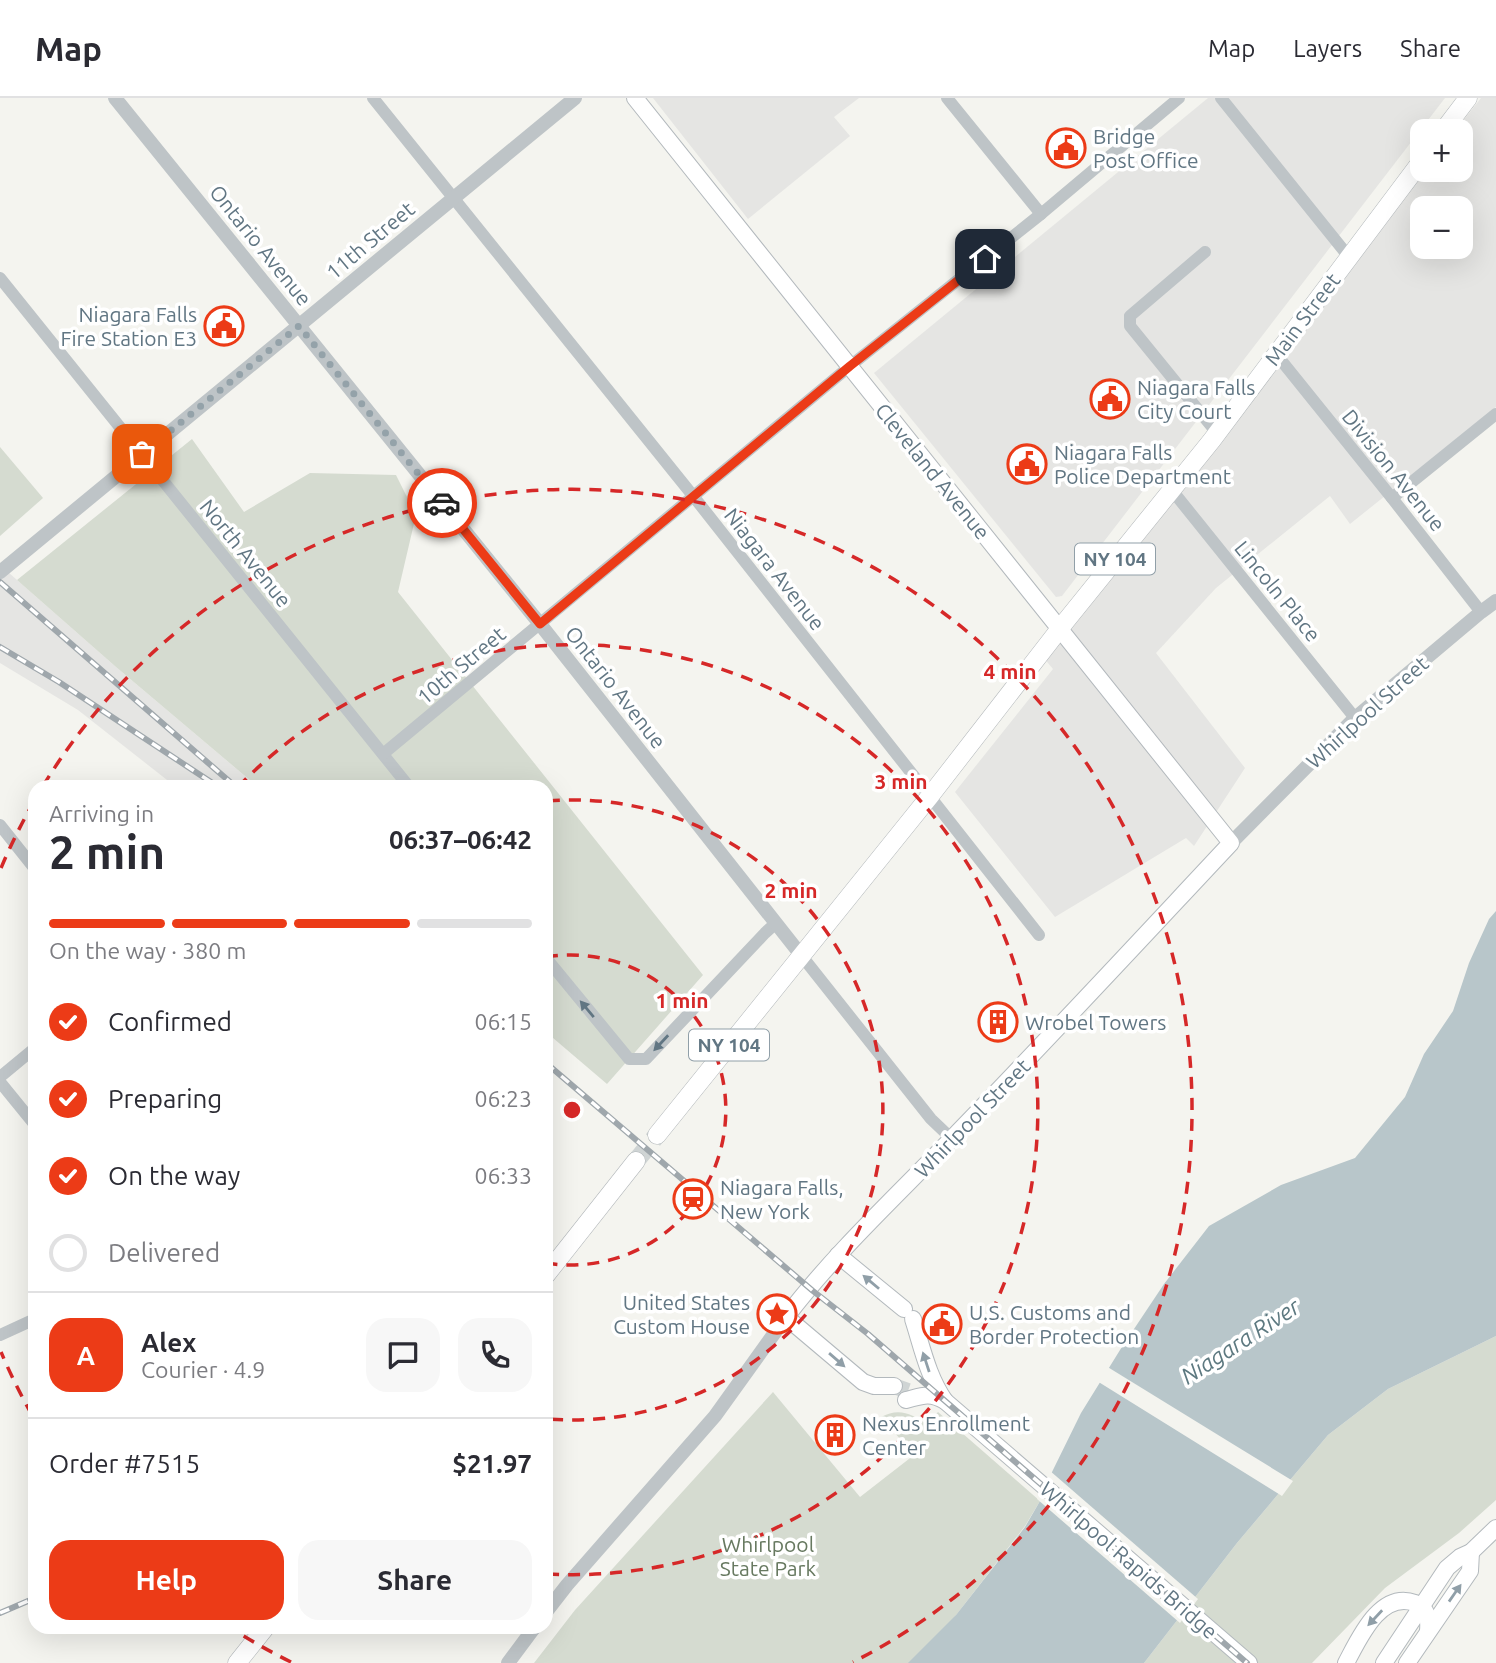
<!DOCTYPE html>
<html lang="en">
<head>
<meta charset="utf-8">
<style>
	:root { --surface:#fff; --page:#f7f7f7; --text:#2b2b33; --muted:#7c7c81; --line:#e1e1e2; --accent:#ec3b17 }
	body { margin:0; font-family:Ubuntu,sans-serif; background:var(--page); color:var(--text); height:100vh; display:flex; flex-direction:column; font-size:26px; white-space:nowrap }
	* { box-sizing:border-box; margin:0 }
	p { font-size:23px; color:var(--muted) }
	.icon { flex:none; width:38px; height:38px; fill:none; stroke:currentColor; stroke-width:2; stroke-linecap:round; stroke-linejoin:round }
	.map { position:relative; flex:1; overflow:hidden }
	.sheet { position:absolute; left:28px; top:682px; width:525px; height:854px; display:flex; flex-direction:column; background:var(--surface); border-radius:21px; box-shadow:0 7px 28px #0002 }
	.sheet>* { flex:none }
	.buttons { position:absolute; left:1410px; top:21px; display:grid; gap:14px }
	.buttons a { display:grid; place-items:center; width:63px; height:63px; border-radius:14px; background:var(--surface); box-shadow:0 7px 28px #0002; font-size:35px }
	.pin { position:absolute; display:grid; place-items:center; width:60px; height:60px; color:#fff; margin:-30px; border-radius:14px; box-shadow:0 4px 10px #0006 }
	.courier { position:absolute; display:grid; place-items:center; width:70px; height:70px; margin:-35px; border:5px solid #ec3b17; border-radius:50%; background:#fff; color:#222; box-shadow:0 2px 9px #0007 }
	.overview em { font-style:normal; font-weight:700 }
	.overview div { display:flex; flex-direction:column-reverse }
	.overview { display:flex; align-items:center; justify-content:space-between; height:119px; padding:0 21px }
	h1 { font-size:46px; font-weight:700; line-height:52px }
	.bar { display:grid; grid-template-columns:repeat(4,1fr); gap:10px 7px; align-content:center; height:84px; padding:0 21px }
	.bar i { height:9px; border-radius:5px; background:var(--line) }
	.bar .selected { background:var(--accent) }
	.bar p { grid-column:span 4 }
	.line { display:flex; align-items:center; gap:18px; padding:0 21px; border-top:2px solid var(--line) }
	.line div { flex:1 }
	.round { display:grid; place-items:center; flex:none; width:74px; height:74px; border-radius:21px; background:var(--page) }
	ol { padding:0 21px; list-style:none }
	li { display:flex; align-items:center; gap:21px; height:77px }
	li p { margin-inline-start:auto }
	li .icon { padding:7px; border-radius:50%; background:var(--accent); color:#fff; stroke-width:4 }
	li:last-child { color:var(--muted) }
	li i { width:38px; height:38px; border:4px solid var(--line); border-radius:50% }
	.button { display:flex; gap:14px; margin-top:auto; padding:14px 21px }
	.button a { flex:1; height:80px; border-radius:21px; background:var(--accent); color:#fff; font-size:28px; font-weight:700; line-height:80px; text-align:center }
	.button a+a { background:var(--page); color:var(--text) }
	header { display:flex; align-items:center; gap:42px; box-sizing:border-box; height:98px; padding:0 35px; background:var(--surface); border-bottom:2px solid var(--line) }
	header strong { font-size:33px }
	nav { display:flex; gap:38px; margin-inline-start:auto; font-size:24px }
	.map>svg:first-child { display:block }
	.built { fill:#e5e5e3; fill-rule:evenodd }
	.green { fill:#d5dbd0 }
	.water { fill:#b8c6ca }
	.pier { fill:#f4f4ef }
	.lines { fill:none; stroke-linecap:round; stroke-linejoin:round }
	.secondary-tunnel { stroke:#cfd4d4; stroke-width:16; stroke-dasharray:16 8; stroke-linecap:butt }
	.primary-tunnel { stroke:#cfd4d4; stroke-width:18; stroke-dasharray:18 9; stroke-linecap:butt }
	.secondary-casing { stroke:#b3b9bd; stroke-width:18 }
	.primary-casing { stroke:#b2b7ba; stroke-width:19 }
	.minor { stroke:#bec4c7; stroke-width:12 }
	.tertiary { stroke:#bec4c7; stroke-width:14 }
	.secondary { stroke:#fff; stroke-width:16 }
	.primary { stroke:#fff; stroke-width:18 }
	.rail-casing { stroke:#9fa7ac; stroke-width:6 }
	.rail { stroke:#fff; stroke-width:3.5; stroke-dasharray:10; stroke-linecap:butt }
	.oneway { fill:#617683 }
	.oneway2 { fill:#909fa8 }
	.done { stroke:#94a2a9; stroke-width:7; stroke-dasharray:0 12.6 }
	.route { stroke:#ec3b17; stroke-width:9 }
	.ring { fill:none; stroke:#d62828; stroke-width:3.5; stroke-dasharray:12 9 }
	.labels { text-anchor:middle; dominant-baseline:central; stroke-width:7; stroke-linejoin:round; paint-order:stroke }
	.shield { fill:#fff; stroke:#909fa8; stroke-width:2 }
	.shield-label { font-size:19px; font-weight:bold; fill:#617683 }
	.poi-label { font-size:21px; fill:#617683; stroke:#fff; text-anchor:start }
	.street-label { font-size:21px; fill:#617683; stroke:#fff }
	.park-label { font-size:21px; fill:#677960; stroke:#fff }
	.water-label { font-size:23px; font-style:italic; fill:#5d7980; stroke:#fff }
	.centre { fill:#d62828; stroke:#fff; stroke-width:3.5 }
	.ring-label { font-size:21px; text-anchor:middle; font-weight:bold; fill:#d62828; stroke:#fff; stroke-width:7; stroke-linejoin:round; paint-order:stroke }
</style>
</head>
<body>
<header>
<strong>Map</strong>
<nav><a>Map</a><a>Layers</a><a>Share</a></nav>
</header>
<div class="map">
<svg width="1496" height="1565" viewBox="0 0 1496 1565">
	<rect width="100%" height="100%" fill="#f4f4ef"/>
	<g class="built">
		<path d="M 653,0 L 859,0 L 834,19 L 850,38 L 748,121 Z"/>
		<path d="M 1208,0 L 1445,0 L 1062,498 L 1056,499 L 874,275 Z"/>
		<path d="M 1481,0 L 1496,0 L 1496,309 L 1350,426 L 1330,398 L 1216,490 L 1156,555 L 1245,670 L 1194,748 L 1186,740 L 1055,819 L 955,694 L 1053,571 L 1043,559 L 1425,72 L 1461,72 L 1461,33 L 1455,33 ZM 1423,110 L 1461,110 L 1461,149 L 1423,149 Z"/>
		<path d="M 0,467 L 116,569 L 258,689 L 176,689 L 78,612 L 0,565 Z"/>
	</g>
	<g class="green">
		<path d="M 192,341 L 244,414 L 310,375 L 396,377 L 416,417 L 398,494 L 703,877 L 607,986 L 546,934 L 546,690 L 258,689 L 116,569 L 17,482 Z"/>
		<path d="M 0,349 L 43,400 L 0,438 Z"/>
		<path d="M 1496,1238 L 1496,1402 L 1459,1435 L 1385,1490 L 1312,1565 L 1144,1565 L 1237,1445 L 1328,1337 L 1388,1291 Z"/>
		<path d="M 773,1294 L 860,1399 L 914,1357 L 881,1319 C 899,1309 912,1316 927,1326 L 938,1314 L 1040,1403 L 1025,1428 L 919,1565 L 534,1565 L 575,1512 Z"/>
	</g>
	<path class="water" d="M 1496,813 L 1496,1238 L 1388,1291 L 1328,1337 L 1237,1445 L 1144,1565 L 908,1565 L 956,1517 L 1025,1429 L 1040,1403 L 1052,1374 L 1081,1315 L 1120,1252 L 1164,1186 L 1209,1128 L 1281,1087 L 1355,1060 L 1405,999 L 1424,956 L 1453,913 L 1469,865 L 1489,821 Z"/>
	<g class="pier">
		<path d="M 1106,1268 L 1236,1348 L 1293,1383 L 1282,1398 L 1097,1283 Z"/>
		<path d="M 1049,1372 L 1198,1501 L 1180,1525 L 1037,1401 Z"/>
	</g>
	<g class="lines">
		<path class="secondary-tunnel" d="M 894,1288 L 908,1293"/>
		<path class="primary-tunnel" d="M 636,1063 L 657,1037"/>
		<g class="secondary-casing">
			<g id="secondary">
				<path d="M 635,0 L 1231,745 C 1141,841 1052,937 960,1032 C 901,1094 838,1151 786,1219 L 863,1284 L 874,1288 L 894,1288"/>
				<path d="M 838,1157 L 904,1211"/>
				<path d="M 913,1221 C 922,1249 928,1279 945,1303"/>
				<path d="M 906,1302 C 922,1298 929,1294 945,1303 L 1249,1565"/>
				<path d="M 1346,1565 C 1359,1541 1380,1492 1415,1505 C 1428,1511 1429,1520 1428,1533"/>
				<path d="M 1384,1565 L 1447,1470 L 1460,1459 L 1471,1454 L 1496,1430"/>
				<path d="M 1407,1565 L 1470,1473 L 1471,1454"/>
			</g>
		</g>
		<g class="primary-casing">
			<g id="primary">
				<path d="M 1443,33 L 1468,0"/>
				<path d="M 657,1037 L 930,698 L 1065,524 L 1212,342 L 1423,61"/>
				<path d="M 546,1177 L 636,1063"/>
				<path d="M 237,1565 L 265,1530"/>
			</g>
		</g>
		<g class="minor">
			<path d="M 373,0 L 694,399 L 1039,837"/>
			<path d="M 947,0 L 1041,116"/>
			<path d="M 1221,0 L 1349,159"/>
			<path d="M 1205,154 L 1130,218 L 1130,228 L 1217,335"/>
			<path d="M 0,180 L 410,690"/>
			<path d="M 1276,256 L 1392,400 L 1481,514"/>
			<path d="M 1171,391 L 1355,620"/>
			<path d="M 1392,400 L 1496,316"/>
			<path d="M 383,656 L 850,268 L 1041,116 L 1179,0"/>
			<path d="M 0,727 L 35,771"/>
			<path d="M 801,857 L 931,1021 L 952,1041"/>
			<path d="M 546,860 L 629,961 L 646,961 L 765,835 L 776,825"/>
			<path d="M 0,979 L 35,950"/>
			<path d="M 0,984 L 35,1027"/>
			<path d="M 0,1237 L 35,1221"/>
		</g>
		<g class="tertiary">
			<path d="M 115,0 L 540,526 L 801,857"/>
			<path d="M 0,474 L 575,0"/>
			<path d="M 1231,745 L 1355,620 L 1481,514 L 1496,503"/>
			<path d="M 546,1514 L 567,1487 L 715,1318 L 786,1219"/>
			<path d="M 508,1565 L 534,1530"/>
		</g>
		<use href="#secondary" class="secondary"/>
		<use href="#primary" class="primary"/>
		<g class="rail-casing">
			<g id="rail">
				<path d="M 0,484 L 237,690"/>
				<path d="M 0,549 L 59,584 L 220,690"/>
				<path d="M 546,965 L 813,1193 L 868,1236 L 1247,1565"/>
				<path d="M 0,1515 L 35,1500"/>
			</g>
		</g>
		<use href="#rail" class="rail"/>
	</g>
	<defs><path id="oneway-solid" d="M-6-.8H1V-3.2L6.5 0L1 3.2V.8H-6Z" transform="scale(1.75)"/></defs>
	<g class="oneway">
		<use href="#oneway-solid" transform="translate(587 911) rotate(-130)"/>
		<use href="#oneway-solid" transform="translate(661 945) rotate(133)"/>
	</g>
	<g class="oneway2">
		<use href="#oneway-solid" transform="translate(871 1184) rotate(-140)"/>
		<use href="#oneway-solid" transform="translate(837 1262) rotate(41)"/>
		<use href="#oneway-solid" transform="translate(926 1264) rotate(-108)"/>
		<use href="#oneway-solid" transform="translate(1455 1495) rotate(-55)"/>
		<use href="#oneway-solid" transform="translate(1375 1520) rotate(133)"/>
	</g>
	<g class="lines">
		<path class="done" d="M 142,356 L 299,228 L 442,405"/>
		<path class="route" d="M 442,405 L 540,526 L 850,268 L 985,161"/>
	</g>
	<g class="ring">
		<path d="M546 859A155 155 0 1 1 546 1165"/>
		<path d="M548 703A310 310 0 1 1 548 1321"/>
		<path d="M238 689A465 465 0 1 1 548 1476"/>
		<path d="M291 1564A620 620 0 0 1 234 1532M32 1317A620 620 0 0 1 1 1254M1 770A620 620 0 0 1 32 707M43 688A620 620 0 1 1 853 1564"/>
	</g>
	<defs>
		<g id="civic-ring" transform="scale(2.0125)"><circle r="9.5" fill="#fff" stroke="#ec3b17" stroke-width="1.5"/><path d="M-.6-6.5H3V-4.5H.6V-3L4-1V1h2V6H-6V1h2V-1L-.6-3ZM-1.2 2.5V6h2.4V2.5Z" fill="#ec3b17"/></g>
		<g id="building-ring" transform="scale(2.0125)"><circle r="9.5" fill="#fff" stroke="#ec3b17" stroke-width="1.5"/><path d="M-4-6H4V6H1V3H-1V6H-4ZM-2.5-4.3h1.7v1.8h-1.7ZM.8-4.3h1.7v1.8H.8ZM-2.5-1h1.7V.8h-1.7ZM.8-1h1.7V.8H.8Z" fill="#ec3b17"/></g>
		<g id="station-ring" transform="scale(2.0125)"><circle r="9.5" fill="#fff" stroke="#ec3b17" stroke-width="1.5"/><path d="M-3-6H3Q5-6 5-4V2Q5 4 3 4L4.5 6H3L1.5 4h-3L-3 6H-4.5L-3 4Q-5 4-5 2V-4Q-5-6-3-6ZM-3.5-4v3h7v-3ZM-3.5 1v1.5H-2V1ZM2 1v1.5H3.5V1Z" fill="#ec3b17"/></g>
		<g id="sight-ring" transform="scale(2.0125)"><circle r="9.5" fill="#fff" stroke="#ec3b17" stroke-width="1.5"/><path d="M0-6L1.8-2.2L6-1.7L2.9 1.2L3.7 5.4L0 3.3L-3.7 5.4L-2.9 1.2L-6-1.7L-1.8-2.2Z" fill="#ec3b17"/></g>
	</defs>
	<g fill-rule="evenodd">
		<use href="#civic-ring" x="1066" y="50"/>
		<use href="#civic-ring" x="224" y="228"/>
		<use href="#civic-ring" x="1110" y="301"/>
		<use href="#civic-ring" x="1027" y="366"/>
		<use href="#building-ring" x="998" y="924"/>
		<use href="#station-ring" x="693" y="1101"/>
		<use href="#sight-ring" x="777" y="1216"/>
		<use href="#civic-ring" x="942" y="1226"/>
		<use href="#building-ring" x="835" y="1337"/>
	</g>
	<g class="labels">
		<g class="shield">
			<rect x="1075" y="445.5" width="80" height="31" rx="5"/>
			<rect x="689" y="931.5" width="80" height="31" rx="5"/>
		</g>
		<g class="shield-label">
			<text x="1115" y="461">NY 104</text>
			<text x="729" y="947">NY 104</text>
		</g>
		<g class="poi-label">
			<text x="1093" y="38">Bridge<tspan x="1093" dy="24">Post Office</tspan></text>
			<text x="197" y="216" text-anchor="end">Niagara Falls<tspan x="197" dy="24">Fire Station E3</tspan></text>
			<text x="1137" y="289">Niagara Falls<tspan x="1137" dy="24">City Court</tspan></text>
			<text x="1054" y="354">Niagara Falls<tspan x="1054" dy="24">Police Department</tspan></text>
			<text x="1025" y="924">Wrobel Towers</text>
			<text x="720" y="1089">Niagara Falls,<tspan x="720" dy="24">New York</tspan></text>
			<text x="750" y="1204" text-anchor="end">United States<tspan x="750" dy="24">Custom House</tspan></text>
			<text x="969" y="1214">U.S. Customs and<tspan x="969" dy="24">Border Protection</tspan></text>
			<text x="862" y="1325">Nexus Enrollment<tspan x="862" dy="24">Center</tspan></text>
		</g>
		<g class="street-label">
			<text transform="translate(370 142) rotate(-40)">11th Street</text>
			<text transform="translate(261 147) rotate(51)">Ontario Avenue</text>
			<text transform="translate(1302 221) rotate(-53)">Main Street</text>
			<text transform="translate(1394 372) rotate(51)">Division Avenue</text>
			<text transform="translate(933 373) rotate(51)">Cleveland Avenue</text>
			<text transform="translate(246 455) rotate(51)">North Avenue</text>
			<text transform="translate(775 471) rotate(52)">Niagara Avenue</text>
			<text transform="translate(1278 493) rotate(51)">Lincoln Place</text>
			<text transform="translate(461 567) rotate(-40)">10th Street</text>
			<text transform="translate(616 589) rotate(52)">Ontario Avenue</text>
			<text transform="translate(1367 614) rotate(-42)">Whirlpool Street</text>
			<text transform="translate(972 1020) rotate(-46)">Whirlpool Street</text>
			<text transform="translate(1129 1462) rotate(41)">Whirlpool Rapids Bridge</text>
		</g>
		<g class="park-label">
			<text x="768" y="1446">Whirlpool<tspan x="768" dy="24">State Park</tspan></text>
		</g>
		<g class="water-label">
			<text transform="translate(1240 1243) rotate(-33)">Niagara River</text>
		</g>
	</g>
	<circle cx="572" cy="1012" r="10" class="centre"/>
	<g class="ring-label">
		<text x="1010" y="581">4 min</text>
		<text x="901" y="691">3 min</text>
		<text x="791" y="800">2 min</text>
		<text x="682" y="910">1 min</text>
	</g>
</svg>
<div class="buttons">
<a>+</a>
<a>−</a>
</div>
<div class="pin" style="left:142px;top:356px;background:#ea580c"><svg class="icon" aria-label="bag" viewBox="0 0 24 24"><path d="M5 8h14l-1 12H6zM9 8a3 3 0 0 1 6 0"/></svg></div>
<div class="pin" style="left:985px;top:161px;background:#1f2937"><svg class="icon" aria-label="home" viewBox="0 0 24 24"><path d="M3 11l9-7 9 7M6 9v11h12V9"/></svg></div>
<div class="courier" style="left:442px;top:405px"><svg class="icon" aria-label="car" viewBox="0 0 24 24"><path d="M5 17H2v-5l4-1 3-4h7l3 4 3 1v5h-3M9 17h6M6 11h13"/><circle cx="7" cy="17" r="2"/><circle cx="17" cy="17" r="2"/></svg></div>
<section class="sheet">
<div class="overview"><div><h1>2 min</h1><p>Arriving in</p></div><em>06:37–06:42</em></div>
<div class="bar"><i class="selected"></i><i class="selected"></i><i class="selected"></i><i></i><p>On the way · 380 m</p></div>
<ol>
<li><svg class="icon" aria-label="check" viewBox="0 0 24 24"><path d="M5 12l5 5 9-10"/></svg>Confirmed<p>06:15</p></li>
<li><svg class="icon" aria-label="check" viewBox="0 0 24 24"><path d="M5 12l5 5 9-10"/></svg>Preparing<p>06:23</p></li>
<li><svg class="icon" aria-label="check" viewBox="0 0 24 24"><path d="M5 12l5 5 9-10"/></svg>On the way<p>06:33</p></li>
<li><i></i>Delivered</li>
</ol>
<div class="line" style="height:126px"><b class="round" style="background:var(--accent);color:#fff">A</b><div><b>Alex</b><p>Courier · 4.9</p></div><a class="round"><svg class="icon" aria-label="chat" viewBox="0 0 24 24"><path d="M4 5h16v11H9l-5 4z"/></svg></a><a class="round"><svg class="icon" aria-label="phone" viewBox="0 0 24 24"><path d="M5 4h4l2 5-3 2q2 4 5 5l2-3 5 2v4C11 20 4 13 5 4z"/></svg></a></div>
<div class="line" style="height:91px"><div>Order #7515</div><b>$21.97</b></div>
<div class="button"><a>Help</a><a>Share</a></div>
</section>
</div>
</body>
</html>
